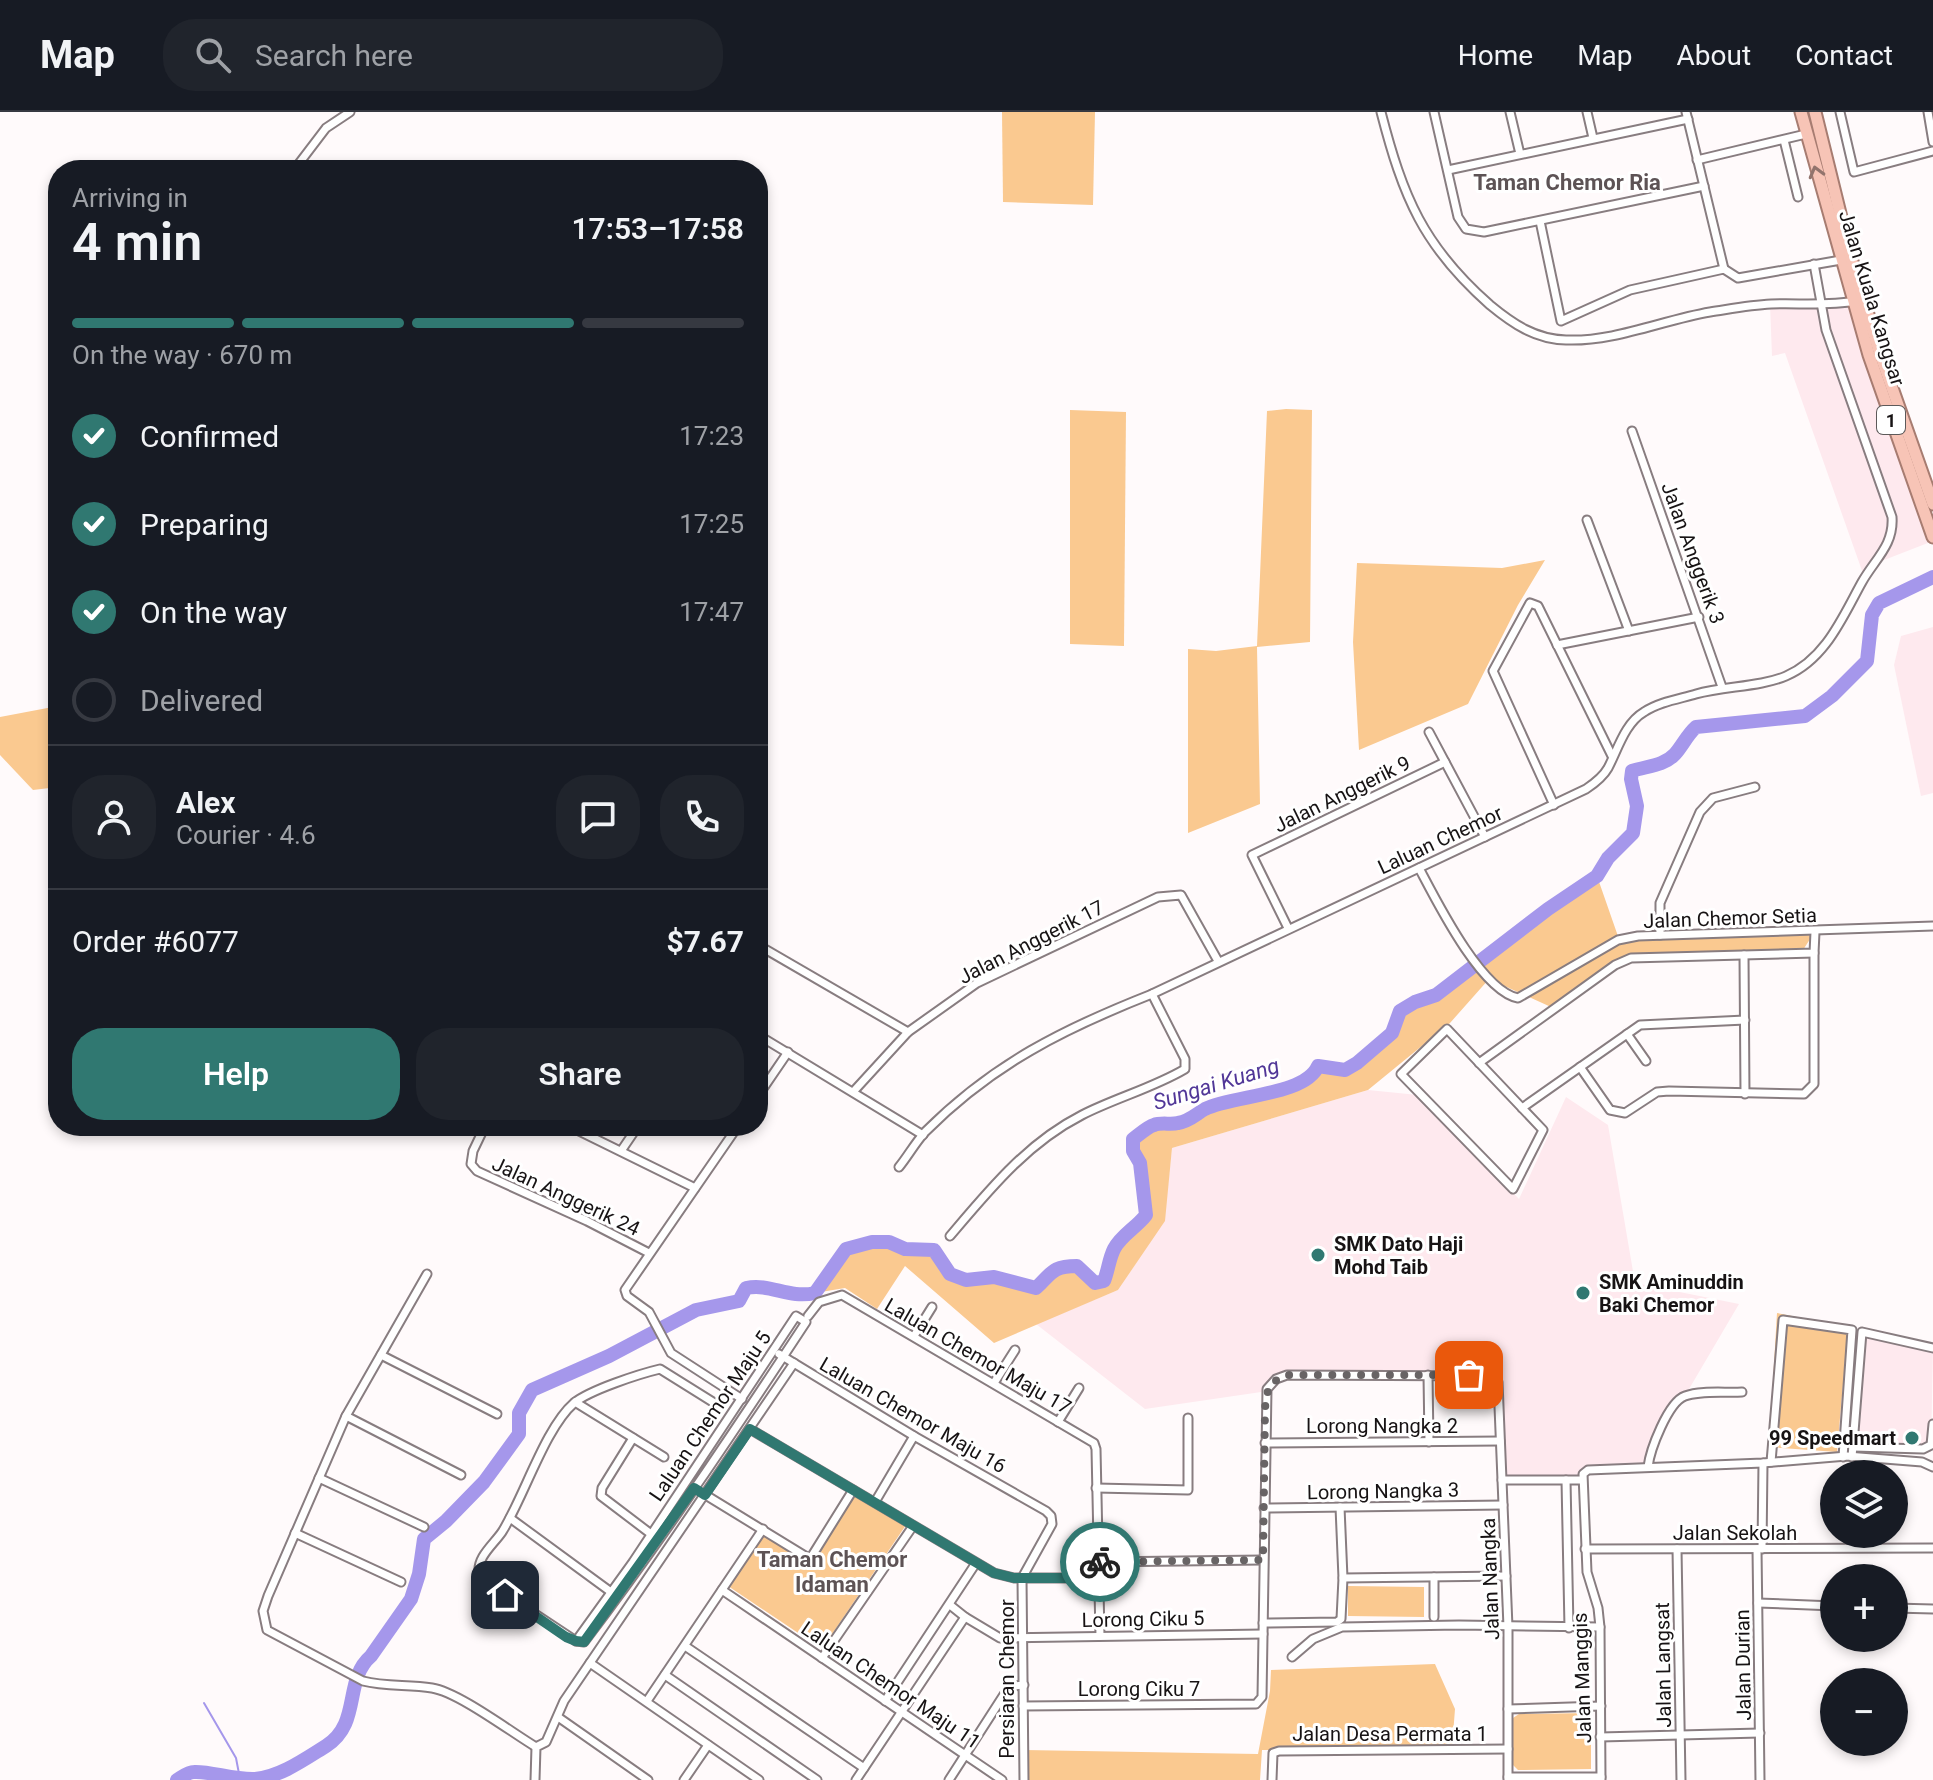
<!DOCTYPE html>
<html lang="en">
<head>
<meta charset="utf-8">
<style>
	:root { --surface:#171b24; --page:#20242c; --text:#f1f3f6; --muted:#9ea1a6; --line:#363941; --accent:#307871 }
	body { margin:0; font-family:Roboto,sans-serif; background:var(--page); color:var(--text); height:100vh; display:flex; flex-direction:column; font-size:30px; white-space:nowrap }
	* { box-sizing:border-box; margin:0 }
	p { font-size:26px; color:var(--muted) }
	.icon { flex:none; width:44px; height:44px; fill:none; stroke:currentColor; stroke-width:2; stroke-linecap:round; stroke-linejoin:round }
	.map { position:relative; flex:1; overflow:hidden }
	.side { position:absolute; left:48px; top:48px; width:720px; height:976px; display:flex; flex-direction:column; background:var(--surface); border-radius:32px; box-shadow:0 4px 12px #0003 }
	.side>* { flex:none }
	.controls { position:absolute; left:1820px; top:1348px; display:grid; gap:16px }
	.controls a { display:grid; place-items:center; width:88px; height:88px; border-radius:50%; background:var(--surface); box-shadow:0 4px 12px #0003; font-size:40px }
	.pin { position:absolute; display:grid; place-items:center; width:68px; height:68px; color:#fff; margin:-34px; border-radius:16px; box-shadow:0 4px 12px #0006 }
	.courier { position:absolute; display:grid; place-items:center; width:80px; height:80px; margin:-40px; border:6px solid #307871; border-radius:50%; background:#fff; color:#222; box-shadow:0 2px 10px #0007 }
	.summary em { font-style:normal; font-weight:600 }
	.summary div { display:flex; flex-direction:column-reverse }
	.summary { display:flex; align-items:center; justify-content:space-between; height:136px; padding:0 24px }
	h1 { font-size:52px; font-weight:600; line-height:60px }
	.bar { display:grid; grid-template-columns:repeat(4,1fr); gap:12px 8px; align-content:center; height:96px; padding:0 24px }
	.bar i { height:10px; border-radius:6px; background:var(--line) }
	.bar .active { background:var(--accent) }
	.bar p { grid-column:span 4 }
	.line { display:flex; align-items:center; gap:20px; padding:0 24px; border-top:2px solid var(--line) }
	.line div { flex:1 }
	.round { display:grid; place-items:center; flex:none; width:84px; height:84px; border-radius:32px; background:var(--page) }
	ol { padding:0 24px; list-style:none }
	li { display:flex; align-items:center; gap:24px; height:88px }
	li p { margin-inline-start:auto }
	li .icon { padding:8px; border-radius:50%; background:var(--accent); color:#fff; stroke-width:4 }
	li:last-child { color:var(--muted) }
	li i { width:44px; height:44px; border:4px solid var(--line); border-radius:50% }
	.button { display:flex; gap:16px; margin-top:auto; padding:16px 24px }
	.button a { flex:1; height:92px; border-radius:32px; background:var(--accent); color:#fff; font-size:32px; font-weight:600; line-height:92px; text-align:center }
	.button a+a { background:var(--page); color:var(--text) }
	header { display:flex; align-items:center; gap:48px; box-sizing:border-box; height:112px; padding:0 40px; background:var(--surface); border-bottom:2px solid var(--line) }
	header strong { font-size:38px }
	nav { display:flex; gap:44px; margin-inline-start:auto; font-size:28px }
	.search { width:560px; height:72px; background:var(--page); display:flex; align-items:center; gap:20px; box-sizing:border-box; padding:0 28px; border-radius:32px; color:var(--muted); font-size:30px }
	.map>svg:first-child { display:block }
	.built { fill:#fee9ee }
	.green { fill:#fac990 }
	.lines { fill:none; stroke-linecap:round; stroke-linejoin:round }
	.stream { stroke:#a597eb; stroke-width:2 }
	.river { stroke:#a597eb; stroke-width:14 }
	.minor-casing { stroke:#887d80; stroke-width:11 }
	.trunk-casing { stroke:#a77c71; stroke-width:15 }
	.minor { stroke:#fff; stroke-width:7 }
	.trunk { stroke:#f7c4b6; stroke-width:11 }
	.oneway { stroke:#92746d }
	.done { stroke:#686465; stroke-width:8; stroke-dasharray:0 14.4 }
	.route { stroke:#307871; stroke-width:10 }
	.poi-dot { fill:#307871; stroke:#fff; stroke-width:3 }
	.labels { text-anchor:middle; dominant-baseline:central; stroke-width:6; stroke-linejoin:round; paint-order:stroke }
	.shield { fill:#fff; stroke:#5d5a5a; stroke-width:2 }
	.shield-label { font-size:18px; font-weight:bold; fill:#171314 }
	.street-label { font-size:20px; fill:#171314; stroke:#fff }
	.poi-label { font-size:20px; font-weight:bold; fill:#171314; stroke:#fff; text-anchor:start }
	.neighbourhood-label { font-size:22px; font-weight:bold; fill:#5d5355; stroke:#fff }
	.water-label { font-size:22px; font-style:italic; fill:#513798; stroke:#fff }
</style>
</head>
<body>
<header>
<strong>Map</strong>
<div class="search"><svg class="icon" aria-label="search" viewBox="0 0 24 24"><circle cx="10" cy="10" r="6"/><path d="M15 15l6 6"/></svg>Search here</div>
<nav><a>Home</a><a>Map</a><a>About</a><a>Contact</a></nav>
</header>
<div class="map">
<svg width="1933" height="1668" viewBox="0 0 1933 1668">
	<rect width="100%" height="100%" fill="#fffafb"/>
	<g class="built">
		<path d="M 1853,189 L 1933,429 L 1879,450 L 1866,470 L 1785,241 L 1772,244 L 1770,192 Z"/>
		<path d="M 1933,515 L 1933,681 L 1921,684 L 1894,553 L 1901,524 Z"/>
		<path d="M 1368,978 L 1418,983 L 1519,1087 L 1566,985 L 1608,1013 L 1635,1171 L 1739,1192 L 1642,1357 L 1588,1357 L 1581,1368 L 1502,1368 L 1496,1266 L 1296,1261 L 1268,1279 L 1145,1297 L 1036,1212 L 1118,1178 L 1164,1109 L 1172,1036 Z"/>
		<path d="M 1848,1215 L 1933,1232 L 1931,1340 L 1837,1340 Z"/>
	</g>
	<g class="green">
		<path d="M 1002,0 L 1095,0 L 1093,93 L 1003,90 Z"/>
		<path d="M 1286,297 L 1312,298 L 1310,530 L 1257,535 L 1260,692 L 1188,721 L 1188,537 L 1216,539 L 1257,534 L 1267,299 Z"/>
		<path d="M 1070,298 L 1126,300 L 1124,534 L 1070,532 Z"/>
		<path d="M 1545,448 L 1518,493 L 1468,592 L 1359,638 L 1353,530 L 1357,451 L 1502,456 Z"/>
		<path d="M 58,594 L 58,675 L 33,678 L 0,643 L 0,605 Z"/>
		<path d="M 1597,764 L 1620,830 L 1638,826 L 1814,821 L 1803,838 L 1631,845 L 1599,860 L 1551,895 L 1489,867 L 1450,911 L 1368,978 L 1172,1036 L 1165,1109 L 1118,1178 L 994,1231 L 905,1154 L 877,1197 L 845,1176 L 815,1181 L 846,1137 L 872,1130 L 889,1130 L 905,1137 L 934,1138 L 950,1161 L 966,1168 L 994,1165 L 1036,1176 C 1052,1161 1051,1154 1077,1154 L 1094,1171 L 1104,1169 C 1108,1159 1109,1147 1114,1137 C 1121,1123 1136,1116 1145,1103 L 1140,1052 L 1133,1039 L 1133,1027 C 1139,1023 1147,1015 1154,1013 C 1161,1010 1171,1013 1178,1011 C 1190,1009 1196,1002 1205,997 C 1232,983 1304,984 1318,954 L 1345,958 L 1357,951 L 1392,921 L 1400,899 L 1415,890 L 1436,883 L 1548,797 Z"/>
		<path d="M 1777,1201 L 1848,1215 L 1837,1340 L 1769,1335 Z"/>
		<path d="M 854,1381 L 906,1413 L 822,1537 L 728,1474 L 763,1422 L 809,1450 Z"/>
		<path d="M 1348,1474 L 1424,1475 L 1424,1505 L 1348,1504 Z"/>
		<path d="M 1435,1552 L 1455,1597 L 1452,1636 L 1262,1638 L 1260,1668 L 1025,1668 L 1024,1638 L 1258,1642 L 1270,1579 L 1271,1558 Z"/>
		<path d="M 1591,1601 L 1591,1657 L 1518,1658 L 1513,1653 L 1513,1606 L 1519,1602 Z"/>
	</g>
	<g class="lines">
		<path class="stream" d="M 204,1591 L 236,1646 L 240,1667"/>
		<path class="river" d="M 177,1668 C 182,1665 188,1660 194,1660 C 210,1659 234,1668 255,1667 C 280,1665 305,1647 326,1634 C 362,1611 343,1568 371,1544 L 411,1487 L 419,1462 L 424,1427 L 446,1409 L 484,1370 L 519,1322 L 519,1301 L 532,1278 L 609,1244 L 696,1198 L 739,1189 L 746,1176 C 771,1171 788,1187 815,1181 L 846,1137 L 872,1130 L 889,1130 L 905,1137 L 934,1138 L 950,1162 L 966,1168 L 994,1165 L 1036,1176 C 1052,1161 1052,1154 1077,1154 L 1095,1171 L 1104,1169 C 1108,1159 1109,1147 1114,1137 C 1121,1123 1136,1116 1146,1103 L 1140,1051 L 1133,1039 L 1133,1027 C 1139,1023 1147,1015 1154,1013 C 1161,1010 1171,1013 1178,1011 C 1190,1009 1196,1002 1205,997 C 1232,983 1305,984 1318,954 L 1345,958 L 1357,951 L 1392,921 L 1400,899 L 1415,890 L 1436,883 L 1548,797 L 1597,764 L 1608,746 L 1633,721 L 1637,694 L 1631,667 L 1632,659 C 1647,654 1664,654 1675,642 C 1683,633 1687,623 1696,615 L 1805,604 L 1832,584 L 1867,549 L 1872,503 L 1879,491 L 1933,465"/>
		<g class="minor-casing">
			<g id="minor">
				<path d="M 1381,0 C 1403,85 1423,134 1490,193 C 1513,212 1535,227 1566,228 C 1614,230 1663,208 1710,200 C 1730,197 1750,193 1771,192 C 1799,191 1828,194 1856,189"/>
				<path d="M 1434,0 L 1458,105 L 1466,117 L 1484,120 L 1704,74"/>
				<path d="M 1510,0 L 1520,42"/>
				<path d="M 1587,0 L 1593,26"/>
				<path d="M 1686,0 L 1724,157"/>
				<path d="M 1840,0 L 1854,60 L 1933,39"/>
				<path d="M 1928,0 L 1933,30"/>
				<path d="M 1784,28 L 1798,85"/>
				<path d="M 1697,48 L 1806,22"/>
				<path d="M 294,58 L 326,16 L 350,0"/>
				<path d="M 1448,58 L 1688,7"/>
				<path d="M 1540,109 L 1561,209 L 1630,178 L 1724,157"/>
				<path d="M 1724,157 L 1738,166 L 1841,148"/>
				<path d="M 1632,319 L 1722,575"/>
				<path d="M 1587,408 L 1629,519"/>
				<path d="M 1557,533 L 1699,505"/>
				<path d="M 1429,620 L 1485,725"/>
				<path d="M 1554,693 L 1493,559 L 1530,491 L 1538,494 L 1612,644"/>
				<path d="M 1419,756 C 1436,788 1481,879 1518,886 L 1618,828 L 1638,824 L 1933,814"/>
				<path d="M 1288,816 L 1252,743 L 1445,650"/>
				<path d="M 1660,823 L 1660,791 L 1700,700 L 1713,686 L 1755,675"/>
				<path d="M 758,833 L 908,920"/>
				<path d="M 1744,843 L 1745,982"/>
				<path d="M 1447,917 L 1543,1018 L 1513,1077 L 1401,962 Z"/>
				<path d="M 1627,922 L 1646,949"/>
				<path d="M 758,923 L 923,1023"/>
				<path d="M 1479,951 L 1615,853 L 1631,846 L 1814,841 L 1815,820"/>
				<path d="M 1580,955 L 1610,998 L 1625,1001 L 1657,980 L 1669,979 L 1804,982 L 1814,972 L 1814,841"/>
				<path d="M 853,980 L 908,920 L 977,871 L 1158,785 L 1181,783 L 1218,849"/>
				<path d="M 758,984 L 788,940"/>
				<path d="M 1522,996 L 1640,913 L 1745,908"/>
				<path d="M 485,1014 L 473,1039 L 471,1052 L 477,1059 L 587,1109 L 649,1141"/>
				<path d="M 569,1014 L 695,1076"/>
				<path d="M 738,1014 L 625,1178 L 627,1184 L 649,1200 L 671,1241 L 742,1287"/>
				<path d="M 621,1039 L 638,1014"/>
				<path d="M 899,1055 C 908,1044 915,1031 925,1020 C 993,952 1063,917 1152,882 L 1586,677 C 1595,671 1603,665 1608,656 C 1618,637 1625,611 1644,600 C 1659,590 1679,587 1696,582 C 1725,574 1760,575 1786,564 C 1826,547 1843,504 1862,470 C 1875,447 1894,433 1892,405 L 1826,218 L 1814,152"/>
				<path d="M 950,1124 C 989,1078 1027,1031 1082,1003 C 1115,986 1153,976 1185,957 L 1185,947 L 1152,882"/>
				<path d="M 427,1162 L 346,1304 L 268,1484 L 263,1499 L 267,1518 L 363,1569 C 386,1575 409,1572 432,1576 C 458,1580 511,1620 536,1635"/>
				<path d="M 796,1204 L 806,1210 C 735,1318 663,1426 584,1530 L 576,1529 L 633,1450 Z"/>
				<path d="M 808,1204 L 819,1190 L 842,1183 L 1094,1331 L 1096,1337 L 1100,1524"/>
				<path d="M 914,1224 L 932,1195"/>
				<path d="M 779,1242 L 914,1324 L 1046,1399 L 1051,1404 L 1052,1412 L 1022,1466 L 1024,1668"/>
				<path d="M 381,1243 L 497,1302"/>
				<path d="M 1428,1263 L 1429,1330"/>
				<path d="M 994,1271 L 1015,1238"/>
				<path d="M 575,1290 L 664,1345"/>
				<path d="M 346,1304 L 461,1363"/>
				<path d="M 1058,1310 L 1079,1276"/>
				<path d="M 750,1317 L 994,1461 L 1014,1466 L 1098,1466"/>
				<path d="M 633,1326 L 602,1376 L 601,1384 L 651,1422"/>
				<path d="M 1265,1331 L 1500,1329"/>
				<path d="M 1853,1335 L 1923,1337 L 1931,1333 L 1933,1312"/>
				<path d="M 1852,1345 L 1862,1220 L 1933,1236"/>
				<path d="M 1771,1350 L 1783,1208 L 1852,1218 L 1843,1345"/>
				<path d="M 1648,1355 C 1650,1338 1668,1290 1685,1284 C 1701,1278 1725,1281 1742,1280"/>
				<path d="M 319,1366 L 424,1415"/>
				<path d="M 1502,1368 L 1581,1368"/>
				<path d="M 1566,1368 L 1569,1516"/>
				<path d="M 1096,1376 L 1188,1378 L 1188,1306"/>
				<path d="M 704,1382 L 810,1447 L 853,1378"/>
				<path d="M 875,1390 L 914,1324"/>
				<path d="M 1264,1396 L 1503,1393"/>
				<path d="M 510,1406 L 611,1480"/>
				<path d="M 295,1421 L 401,1470"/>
				<path d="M 1585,1437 L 1933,1436"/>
				<path d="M 1677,1437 L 1681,1668"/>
				<path d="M 1757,1437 L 1760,1668"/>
				<path d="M 1762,1437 L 1763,1351"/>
				<path d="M 1098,1450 L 1263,1448"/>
				<path d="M 1434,1465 L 1434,1505"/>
				<path d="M 1343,1466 L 1506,1464"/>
				<path d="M 722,1478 L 1002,1668"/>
				<path d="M 1758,1491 L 1834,1494"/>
				<path d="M 1894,1496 L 1933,1497"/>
				<path d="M 965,1505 L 1000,1526 L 1263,1522"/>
				<path d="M 1263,1511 L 1337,1510 L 1341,1507 L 1343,1466 L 1340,1395"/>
				<path d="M 576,1529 L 485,1469 L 479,1461 C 477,1445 493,1433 502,1420 C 524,1385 545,1316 574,1291 C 590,1278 639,1262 660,1257 L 716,1292"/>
				<path d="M 685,1534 L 864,1656"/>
				<path d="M 1292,1545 L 1313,1527 L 1342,1515 L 1459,1513 L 1600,1515"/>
				<path d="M 822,1546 L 913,1414"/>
				<path d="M 590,1551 L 759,1668"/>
				<path d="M 665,1563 L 817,1668"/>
				<path d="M 647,1589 L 763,1417"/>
				<path d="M 885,1589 L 976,1451"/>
				<path d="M 1023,1594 L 1256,1592 L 1262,1585 L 1267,1277 L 1276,1267 L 1287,1263 L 1490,1264 L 1498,1270 L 1508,1515 L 1508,1668"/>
				<path d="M 1508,1597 L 1601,1594"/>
				<path d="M 558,1605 L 648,1668"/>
				<path d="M 1600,1625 L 1760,1621"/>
				<path d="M 1508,1665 L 1601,1665"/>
				<path d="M 535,1668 L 536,1635 L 546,1630 L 564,1589 L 794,1251"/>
				<path d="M 684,1668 L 708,1633"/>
				<path d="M 856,1668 L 965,1505 L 950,1493"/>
				<path d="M 949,1668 L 1007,1578 L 1012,1574 L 1024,1573"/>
				<path d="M 1272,1668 L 1273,1641 L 1279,1639 L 1508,1637"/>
				<path d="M 1601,1668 L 1600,1515 L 1598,1496 L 1587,1460 L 1583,1362 L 1588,1358 L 1763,1351 L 1847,1344 L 1922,1350 L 1933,1355"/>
			</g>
		</g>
		<g class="trunk-casing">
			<g id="trunk">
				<path d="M 1801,0 L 1869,243 L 1933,425"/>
				<path d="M 1815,0 L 1851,146 L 1879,239 L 1933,392"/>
			</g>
		</g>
		<use href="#minor" class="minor"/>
		<use href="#trunk" class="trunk"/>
	</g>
	<defs><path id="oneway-chevron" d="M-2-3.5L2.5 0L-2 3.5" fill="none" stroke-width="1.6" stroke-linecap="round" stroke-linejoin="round" transform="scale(2)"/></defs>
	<use class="oneway" href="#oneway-chevron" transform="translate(1816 60) rotate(-105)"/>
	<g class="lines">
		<path class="done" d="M 1100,1450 L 1263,1448 L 1265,1298 C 1266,1280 1268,1270 1287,1263 L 1469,1263"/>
		<path class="route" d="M 505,1483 L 566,1525 L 576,1529 L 584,1530 L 694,1376 L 705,1383 L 750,1317 L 994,1461 L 1014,1466 L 1098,1466 L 1098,1450 L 1100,1450"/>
	</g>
	<g class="poi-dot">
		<circle cx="1318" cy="1143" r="8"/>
		<circle cx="1583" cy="1181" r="8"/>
		<circle cx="1912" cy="1326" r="8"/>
	</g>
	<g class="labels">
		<rect class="shield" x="1877" y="294" width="28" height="28" rx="6"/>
		<g class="shield-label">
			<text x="1891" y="308">1</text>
		</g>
		<g class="street-label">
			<text transform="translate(1872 186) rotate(73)">Jalan Kuala Kangsar</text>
			<text transform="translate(1693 441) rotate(70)">Jalan Anggerik 3</text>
			<text transform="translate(1342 682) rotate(-26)">Jalan Anggerik 9</text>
			<text transform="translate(1440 728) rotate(-25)">Laluan Chemor</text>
			<text transform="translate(1730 806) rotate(-2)">Jalan Chemor Setia</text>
			<text transform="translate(1031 830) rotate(-27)">Jalan Anggerik 17</text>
			<text transform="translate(566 1084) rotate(25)">Jalan Anggerik 24</text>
			<text transform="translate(978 1244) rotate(30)">Laluan Chemor Maju 17</text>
			<text transform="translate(913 1303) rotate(30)">Laluan Chemor Maju 16</text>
			<text transform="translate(710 1304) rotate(-56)">Laluan Chemor Maju 5</text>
			<text x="1382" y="1314">Lorong Nangka 2</text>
			<text transform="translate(1383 1379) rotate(-1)">Lorong Nangka 3</text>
			<text x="1735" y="1421">Jalan Sekolah</text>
			<text transform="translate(1490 1467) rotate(-92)">Jalan Nangka</text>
			<text transform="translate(1143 1507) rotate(-1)">Lorong Ciku 5</text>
			<text transform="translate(1663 1553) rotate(-91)">Jalan Langsat</text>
			<text transform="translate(1743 1553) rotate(-91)">Jalan Durian</text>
			<text transform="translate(1582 1566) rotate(-92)">Jalan Manggis</text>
			<text transform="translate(1007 1567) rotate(-90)">Persiaran Chemor</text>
			<text transform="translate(891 1573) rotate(34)">Laluan Chemor Maju 11</text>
			<text x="1139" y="1577">Lorong Ciku 7</text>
			<text x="1390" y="1622">Jalan Desa Permata 1</text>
		</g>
		<g class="poi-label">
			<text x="1334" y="1132">SMK Dato Haji<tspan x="1334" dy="23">Mohd Taib</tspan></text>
			<text x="1599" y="1170">SMK Aminuddin<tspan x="1599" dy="23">Baki Chemor</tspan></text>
			<text x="1896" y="1326" text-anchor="end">99 Speedmart</text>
		</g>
		<g class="neighbourhood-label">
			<text x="1567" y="70">Taman Chemor Ria</text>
			<text x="832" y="1447">Taman Chemor<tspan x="832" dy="25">Idaman</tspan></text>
		</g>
		<g class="water-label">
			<text transform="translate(1216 972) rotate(-17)">Sungai Kuang</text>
		</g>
	</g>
</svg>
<div class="controls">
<a><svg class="icon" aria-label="layers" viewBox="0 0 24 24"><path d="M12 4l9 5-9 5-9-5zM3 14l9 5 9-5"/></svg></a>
<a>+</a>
<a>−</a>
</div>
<div class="pin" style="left:1469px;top:1263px;background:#ea580c"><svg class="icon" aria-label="bag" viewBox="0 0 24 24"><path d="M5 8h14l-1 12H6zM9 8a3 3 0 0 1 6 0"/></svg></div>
<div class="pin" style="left:505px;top:1483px;background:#1f2937"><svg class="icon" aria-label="home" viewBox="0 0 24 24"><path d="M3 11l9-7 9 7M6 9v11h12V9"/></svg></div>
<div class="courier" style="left:1100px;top:1450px"><svg class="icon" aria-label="bike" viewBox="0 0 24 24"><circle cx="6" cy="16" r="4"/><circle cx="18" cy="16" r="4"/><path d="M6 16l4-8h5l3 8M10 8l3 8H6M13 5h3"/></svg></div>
<section class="side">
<div class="summary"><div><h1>4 min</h1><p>Arriving in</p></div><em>17:53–17:58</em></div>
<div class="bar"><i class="active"></i><i class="active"></i><i class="active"></i><i></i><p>On the way · 670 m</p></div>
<ol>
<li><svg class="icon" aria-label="check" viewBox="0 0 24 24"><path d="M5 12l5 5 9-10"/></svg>Confirmed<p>17:23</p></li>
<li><svg class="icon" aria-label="check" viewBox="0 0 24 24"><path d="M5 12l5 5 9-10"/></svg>Preparing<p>17:25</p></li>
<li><svg class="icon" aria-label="check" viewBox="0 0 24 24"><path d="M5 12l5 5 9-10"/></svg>On the way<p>17:47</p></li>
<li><i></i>Delivered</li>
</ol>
<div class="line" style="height:144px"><a class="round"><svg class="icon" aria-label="person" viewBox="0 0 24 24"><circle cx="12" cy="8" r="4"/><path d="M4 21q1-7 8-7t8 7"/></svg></a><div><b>Alex</b><p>Courier · 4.6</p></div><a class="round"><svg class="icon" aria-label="chat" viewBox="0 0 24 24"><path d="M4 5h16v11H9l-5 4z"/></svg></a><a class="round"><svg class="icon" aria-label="phone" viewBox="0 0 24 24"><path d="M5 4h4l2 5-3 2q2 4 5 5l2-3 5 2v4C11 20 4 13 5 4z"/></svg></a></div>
<div class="line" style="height:104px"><div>Order #6077</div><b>$7.67</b></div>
<div class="button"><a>Help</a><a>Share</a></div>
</section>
</div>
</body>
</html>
